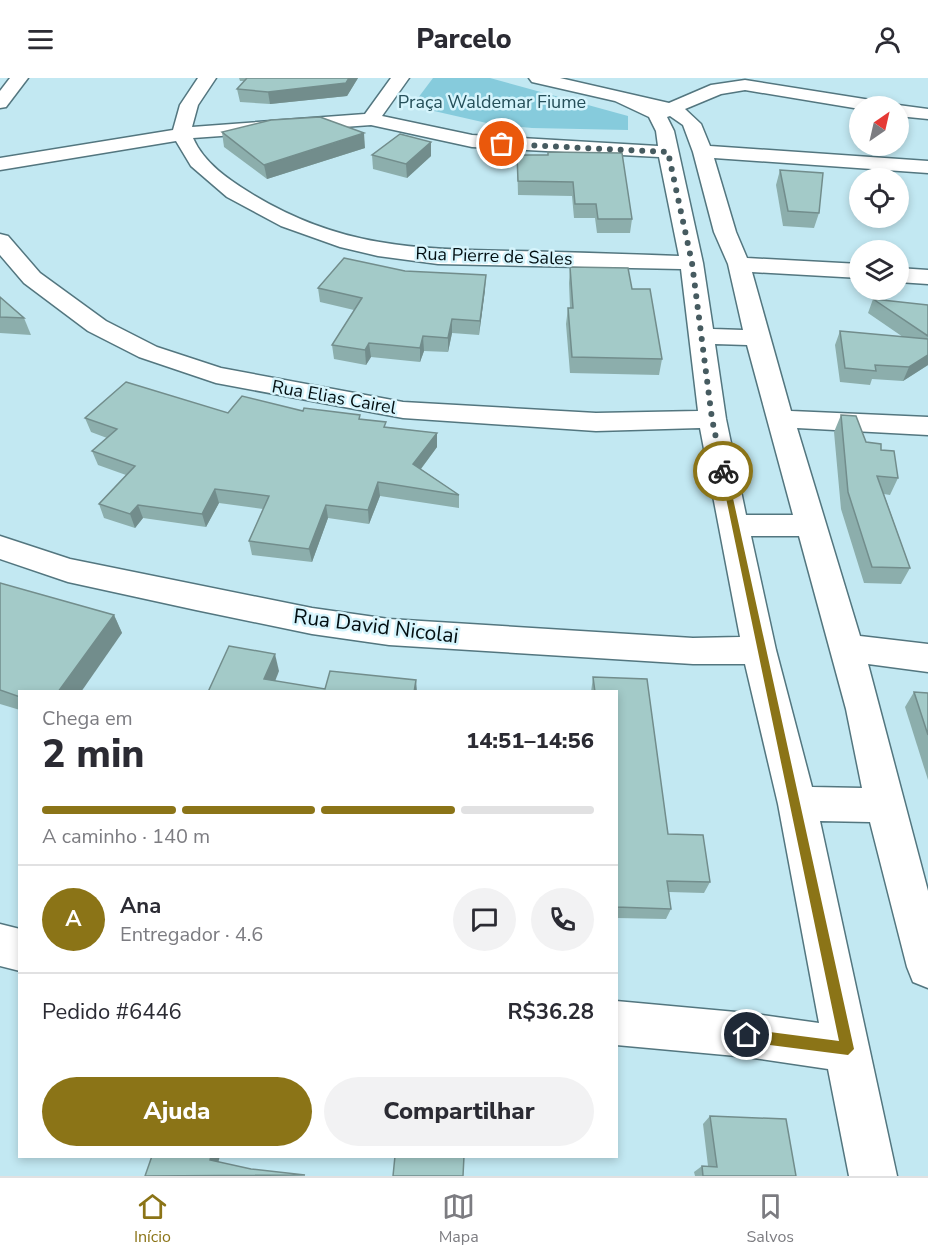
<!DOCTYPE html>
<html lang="pt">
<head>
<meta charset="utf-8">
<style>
	:root { --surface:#fff; --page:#f2f2f3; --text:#2b2b33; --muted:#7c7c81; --line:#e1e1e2; --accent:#8b7417 }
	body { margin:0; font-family:"Nunito Sans",sans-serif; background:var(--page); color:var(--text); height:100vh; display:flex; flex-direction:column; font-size:22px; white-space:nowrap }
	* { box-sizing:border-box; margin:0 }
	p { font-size:20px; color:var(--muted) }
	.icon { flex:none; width:33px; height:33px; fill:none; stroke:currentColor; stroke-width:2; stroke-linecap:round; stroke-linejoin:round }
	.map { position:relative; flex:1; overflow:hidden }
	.drawer { position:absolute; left:18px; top:612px; width:600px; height:468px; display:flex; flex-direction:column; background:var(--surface); border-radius:0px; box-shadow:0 3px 9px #0003 }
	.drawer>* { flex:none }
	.needle { width:39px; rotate:34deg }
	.fabs { position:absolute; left:849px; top:18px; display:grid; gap:12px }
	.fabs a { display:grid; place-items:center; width:60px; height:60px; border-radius:50%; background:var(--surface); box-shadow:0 3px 9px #0003; font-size:30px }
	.pin { position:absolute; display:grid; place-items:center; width:51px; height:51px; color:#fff; margin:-26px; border:3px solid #fff; border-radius:50%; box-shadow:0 2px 6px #0007 }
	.courier { position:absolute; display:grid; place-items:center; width:60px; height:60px; margin:-30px; border:4px solid #8b7417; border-radius:50%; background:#fff; color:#222; box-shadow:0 2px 8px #0007 }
	.headline em { font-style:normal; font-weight:800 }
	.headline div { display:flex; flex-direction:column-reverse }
	.headline { display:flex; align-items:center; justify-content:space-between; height:102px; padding:0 24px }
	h1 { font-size:39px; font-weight:800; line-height:45px }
	.bar { display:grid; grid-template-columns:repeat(4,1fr); gap:9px 6px; align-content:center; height:72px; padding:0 24px }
	.bar i { height:8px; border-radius:4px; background:var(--line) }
	.bar .selected { background:var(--accent) }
	.bar p { grid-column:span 4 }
	.line { display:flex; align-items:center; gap:15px; padding:0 24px; border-top:2px solid var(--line) }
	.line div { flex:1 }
	.round { display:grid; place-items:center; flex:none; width:63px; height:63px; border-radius:32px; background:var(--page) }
	.cta { display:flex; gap:12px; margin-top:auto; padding:12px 24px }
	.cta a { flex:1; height:69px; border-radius:36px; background:var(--accent); color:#fff; font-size:24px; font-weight:800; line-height:69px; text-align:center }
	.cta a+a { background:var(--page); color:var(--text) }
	header { display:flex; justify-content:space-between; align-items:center; height:78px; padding:0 24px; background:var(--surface); font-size:27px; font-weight:800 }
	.menu { display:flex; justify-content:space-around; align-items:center; height:84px; border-top:2px solid var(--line); background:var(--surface); font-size:16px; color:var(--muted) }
	.menu a { display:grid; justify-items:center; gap:3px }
	.menu .selected { color:var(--accent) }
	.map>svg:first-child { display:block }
	.green { fill:#86cbdc }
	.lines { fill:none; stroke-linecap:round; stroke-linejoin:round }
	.minor-casing { stroke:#53767f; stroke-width:3 }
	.minor { fill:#fff; fill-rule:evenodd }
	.wall { fill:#8caeac }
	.shaded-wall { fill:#728d8c }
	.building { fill:#a3cac8; stroke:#728d8c; stroke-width:1.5 }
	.route { fill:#8b7417 }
	.done { stroke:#465b60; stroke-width:6; stroke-dasharray:0 10.8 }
	.labels { text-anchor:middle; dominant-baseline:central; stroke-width:5; stroke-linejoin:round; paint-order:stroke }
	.far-park-label { font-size:18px; fill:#254f59; stroke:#d5f4fc }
	.far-street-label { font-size:18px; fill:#030f12; stroke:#d5f4fc }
	.street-label { font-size:21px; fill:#030f12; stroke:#d5f4fc }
</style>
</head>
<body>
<header><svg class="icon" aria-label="menu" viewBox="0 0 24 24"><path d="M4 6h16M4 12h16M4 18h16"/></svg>Parcelo<svg class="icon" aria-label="person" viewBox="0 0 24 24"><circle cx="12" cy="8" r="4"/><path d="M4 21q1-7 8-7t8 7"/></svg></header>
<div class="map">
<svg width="928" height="1098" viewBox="0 0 928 1098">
	<rect width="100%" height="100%" fill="#c2e8f2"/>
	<path class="green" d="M 433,0 L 490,0 L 628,38 L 628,52 L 532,50 L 491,46 L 412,28 Z"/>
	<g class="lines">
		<g class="minor-casing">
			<g id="minor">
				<path d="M 10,0 L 28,0 L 6,29 L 0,30 L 0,13 Z"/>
				<path d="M 198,0 L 216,0 L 198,27 L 192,49 L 365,36 L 391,0 L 409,0 L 382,38 L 472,57 L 658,68 L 656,53 L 649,39 L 615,23 L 532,4 L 529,0 L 560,0 L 669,25 L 711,7 L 745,2 L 877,23 L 886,28 L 860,31 L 745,12 L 721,16 L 685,31 L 701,46 L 710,68 L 928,83 L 928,95 L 714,80 L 736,154 L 747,180 L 860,186 L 860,200 L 752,194 L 791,333 L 928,339 L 928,357 L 797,350 L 860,558 L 928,566 L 928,594 L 868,586 L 928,813 L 928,910 L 913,904 L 907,889 L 870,744 L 820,743 L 897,1098 L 849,1098 L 828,991 L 747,979 L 616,967 L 616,923 L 747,935 L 819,945 L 778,726 L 745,586 L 693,586 L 389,567 L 312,556 L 196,532 L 68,504 L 0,481 L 0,458 L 70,481 L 312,530 L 389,541 L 693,560 L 740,559 L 700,350 L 596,353 L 403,340 L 216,305 L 139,279 L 88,253 L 24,205 L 0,177 L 0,156 L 8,158 L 40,195 L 106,243 L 157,269 L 221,290 L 403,324 L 596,335 L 698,333 L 681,191 L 438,186 L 378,178 L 340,169 L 281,148 L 227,119 L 191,88 L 176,63 L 0,92 L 0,80 L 173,52 L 180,27 ZM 670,38 L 683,47 L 693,74 L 714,154 L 728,186 L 743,252 L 713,251 L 703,185 L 674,53 L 667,39 ZM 371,47 L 472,69 L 659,79 L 679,178 C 625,176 570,174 515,173 C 415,171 341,170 252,116 C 229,102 204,85 193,60 ZM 715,266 L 747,267 L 793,437 L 746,437 L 726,341 ZM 751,458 L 799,458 L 846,631 L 862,710 L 812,709 L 776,572 Z"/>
				<path d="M 898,27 L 928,31 L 928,41 L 898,38 L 898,28 L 891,28 Z"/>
				<path d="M 898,190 L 928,192 L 928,206 L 898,204 Z"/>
				<path d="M 0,846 L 20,851 L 20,893 L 0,888 Z"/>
			</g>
		</g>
		<use href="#minor" class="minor"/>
	</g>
	<g class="wall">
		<path d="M 239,0 L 358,0 L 347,18 L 270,26 L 240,24 L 237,11 L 244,3 L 240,3 Z"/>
		<path d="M 222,54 L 365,70 L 267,101 L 224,69 Z"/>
		<path d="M 372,77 L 431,78 L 407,100 L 373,91 Z"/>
		<path d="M 517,77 L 548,77 L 632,141 L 630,155 L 597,155 L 595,140 L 574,140 L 572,118 L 518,117 Z"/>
		<path d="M 780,92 L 819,135 L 814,150 L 783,148 L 776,107 Z"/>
		<path d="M 570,189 L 632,211 L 662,281 L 659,297 L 570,295 L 566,246 L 568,230 L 570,230 L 569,205 Z"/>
		<path d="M 318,210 L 485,212 L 479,257 L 452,255 L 448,274 L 424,273 L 420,284 L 371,279 L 366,287 L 334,281 L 332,267 L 354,232 L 320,224 Z"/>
		<path d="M 0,219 L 24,240 L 31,257 L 0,255 Z"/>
		<path d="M 873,221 L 928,227 L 928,287 L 903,303 L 872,301 L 870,307 L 840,304 L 835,267 L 840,253 L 903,259 L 868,235 Z"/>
		<path d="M 303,333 L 361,341 L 386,349 L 437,355 L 437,369 L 421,391 L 459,417 L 459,430 L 380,418 L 369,446 L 328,440 L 312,484 L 252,477 L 249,463 L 263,431 L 219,425 L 206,449 L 143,440 L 135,450 L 104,440 L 99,426 L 126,397 L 98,387 L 92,373 L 107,360 L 91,354 L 85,340 Z"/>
		<path d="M 841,337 L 866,364 L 881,372 L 898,400 L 890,417 L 884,416 L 910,490 L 901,506 L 864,505 L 841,431 L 834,354 Z"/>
		<path d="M 0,505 L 114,537 L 122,555 L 20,614 L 20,632 L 0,626 Z"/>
		<path d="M 593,599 L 647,601 L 668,756 L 703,757 L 710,804 L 704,815 L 669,814 L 671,831 L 666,841 L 616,840 L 616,614 L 591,614 Z"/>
		<path d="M 914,614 L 928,615 L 928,702 L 905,629 Z"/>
		<path d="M 710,1038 L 796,1098 L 695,1098 L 694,1094 L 702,1088 L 708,1088 L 703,1046 Z"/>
	</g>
	<g class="shaded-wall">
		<path d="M 349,0 L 358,0 L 347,18 L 270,26 L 268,14 Z"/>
		<path d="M 364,55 L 365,70 L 267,101 L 264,87 Z"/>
		<path d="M 431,64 L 431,78 L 407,100 L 406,86 Z"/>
		<path d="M 486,197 L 485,212 L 479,257 L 480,243 Z"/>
		<path d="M 452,241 L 452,255 L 448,274 L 448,260 Z"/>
		<path d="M 423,258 L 424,273 L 420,284 L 420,270 Z"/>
		<path d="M 369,265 L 371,279 L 366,287 L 365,272 Z"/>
		<path d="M 928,277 L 928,287 L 903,303 L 909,289 Z"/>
		<path d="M 437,355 L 437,369 L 414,400 L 413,386 Z"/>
		<path d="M 378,404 L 380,418 L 369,446 L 368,432 Z"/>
		<path d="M 215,411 L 219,425 L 206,449 L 202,436 Z"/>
		<path d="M 138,427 L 143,440 L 135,450 L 130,436 Z"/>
		<path d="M 326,427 L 328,440 L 312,484 L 309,471 Z"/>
		<path d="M 114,537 L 122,555 L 81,614 L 58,614 Z"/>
		<path d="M 275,576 L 279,593 L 271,614 L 264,601 Z"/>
		<path d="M 416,602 L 417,614 L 414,614 Z"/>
		<path d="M 211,1078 L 220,1078 L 217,1089 L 210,1082 Z"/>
	</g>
	<g class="building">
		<path d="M 247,0 L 349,0 L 346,5 L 268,14 L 237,11 Z"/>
		<path d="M 320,39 L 364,55 L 264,87 L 222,54 L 271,42 Z"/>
		<path d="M 400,56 L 431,64 L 406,86 L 372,77 Z"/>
		<path d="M 548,74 L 622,75 L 632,141 L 598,141 L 596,126 L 575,126 L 573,104 L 518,103 L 517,77 L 548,77 Z"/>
		<path d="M 780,92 L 823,95 L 819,135 L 788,133 Z"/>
		<path d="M 344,180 L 405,193 L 486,197 L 480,243 L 452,241 L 448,260 L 423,258 L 420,270 L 369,265 L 365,272 L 332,267 L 362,220 L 318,210 Z"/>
		<path d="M 570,189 L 628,190 L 632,211 L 650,211 L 662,281 L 572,279 L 568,230 L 573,230 Z"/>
		<path d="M 0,219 L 24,240 L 0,239 Z"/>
		<path d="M 873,221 L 928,227 L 928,258 Z"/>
		<path d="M 840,253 L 928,261 L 928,277 L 909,289 L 875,287 L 876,293 L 845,290 Z"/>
		<path d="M 126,304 L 228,335 L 242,318 L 303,333 L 304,330 L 360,337 L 359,341 L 386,344 L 384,349 L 437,355 L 413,386 L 459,417 L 378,404 L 368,432 L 326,427 L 309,471 L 249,463 L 269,418 L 215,411 L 202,436 L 138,427 L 130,436 L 99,426 L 135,388 L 92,373 L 117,351 L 85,340 Z"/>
		<path d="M 841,337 L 856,338 L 866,364 L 881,366 L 881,372 L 894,373 L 898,400 L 877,398 L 910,490 L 872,489 L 848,414 Z"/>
		<path d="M 0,505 L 114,537 L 58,614 L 20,614 L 20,619 L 0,612 Z"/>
		<path d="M 229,568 L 275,576 L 264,601 L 325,611 L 330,593 L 416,602 L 414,614 L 208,614 Z"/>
		<path d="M 593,599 L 647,601 L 668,756 L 703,757 L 710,804 L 667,803 L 671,831 L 616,829 L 616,614 L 595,614 Z"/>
		<path d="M 914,614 L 928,615 L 928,657 Z"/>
		<path d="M 710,1038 L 786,1041 L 796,1098 L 703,1098 L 702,1088 L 717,1089 Z"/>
		<path d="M 152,1078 L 211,1078 L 210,1082 L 251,1091 L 305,1097 L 145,1098 Z"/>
		<path d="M 395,1078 L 464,1078 L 463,1098 L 393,1098 Z"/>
	</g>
	<path class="route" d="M 720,391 L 727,393 L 854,971 L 848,977 L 747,964 L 741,957 L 747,951 L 839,963 Z"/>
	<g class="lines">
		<path class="done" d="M 502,66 L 668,74 L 692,185 L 712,341 L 723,393"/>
	</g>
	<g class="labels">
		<g class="far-park-label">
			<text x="492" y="24">Praça Waldemar Fiume</text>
		</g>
		<g class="far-street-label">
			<text transform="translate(494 178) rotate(2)">Rua Pierre de Sales</text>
			<text transform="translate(334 319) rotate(10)">Rua Elias Cairel</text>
		</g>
		<g class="street-label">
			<text transform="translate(376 548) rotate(7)">Rua David Nicolai</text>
		</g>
	</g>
</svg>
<div class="fabs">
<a><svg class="needle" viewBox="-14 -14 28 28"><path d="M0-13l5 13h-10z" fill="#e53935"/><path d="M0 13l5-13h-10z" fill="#7c7c81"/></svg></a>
<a><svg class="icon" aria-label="locate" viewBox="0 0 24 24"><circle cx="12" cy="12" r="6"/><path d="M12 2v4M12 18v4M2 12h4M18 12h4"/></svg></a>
<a><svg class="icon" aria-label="layers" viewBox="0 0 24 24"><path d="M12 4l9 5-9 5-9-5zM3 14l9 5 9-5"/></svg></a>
</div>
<div class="pin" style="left:502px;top:66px;background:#ea580c"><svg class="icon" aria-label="bag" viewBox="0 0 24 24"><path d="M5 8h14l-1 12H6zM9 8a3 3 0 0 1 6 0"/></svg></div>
<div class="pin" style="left:747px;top:957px;background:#1f2937"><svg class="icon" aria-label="home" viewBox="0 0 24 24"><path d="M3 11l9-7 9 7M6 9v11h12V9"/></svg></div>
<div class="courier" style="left:723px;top:393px"><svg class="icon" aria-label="bike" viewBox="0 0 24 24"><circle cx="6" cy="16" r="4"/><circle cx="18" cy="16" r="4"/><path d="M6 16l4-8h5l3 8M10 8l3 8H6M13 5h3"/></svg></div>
<section class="drawer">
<div class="headline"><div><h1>2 min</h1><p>Chega em</p></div><em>14:51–14:56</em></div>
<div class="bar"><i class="selected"></i><i class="selected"></i><i class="selected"></i><i></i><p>A caminho · 140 m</p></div>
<div class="line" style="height:108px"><b class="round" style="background:var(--accent);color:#fff">A</b><div><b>Ana</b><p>Entregador · 4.6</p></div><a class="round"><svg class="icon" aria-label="chat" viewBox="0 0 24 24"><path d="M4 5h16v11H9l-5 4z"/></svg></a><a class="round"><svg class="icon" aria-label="phone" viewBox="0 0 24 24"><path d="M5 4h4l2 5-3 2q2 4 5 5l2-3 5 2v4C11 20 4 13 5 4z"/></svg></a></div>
<div class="line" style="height:78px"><div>Pedido #6446</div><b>R$36.28</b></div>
<div class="cta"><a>Ajuda</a><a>Compartilhar</a></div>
</section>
</div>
<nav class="menu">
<a class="selected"><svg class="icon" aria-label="home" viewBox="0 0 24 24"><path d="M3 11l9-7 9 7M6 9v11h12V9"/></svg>Início</a>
<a><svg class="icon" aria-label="map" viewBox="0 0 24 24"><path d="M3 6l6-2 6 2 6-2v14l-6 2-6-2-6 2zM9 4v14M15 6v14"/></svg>Mapa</a>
<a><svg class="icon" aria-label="saved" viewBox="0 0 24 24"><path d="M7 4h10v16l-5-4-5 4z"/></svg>Salvos</a>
</nav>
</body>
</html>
